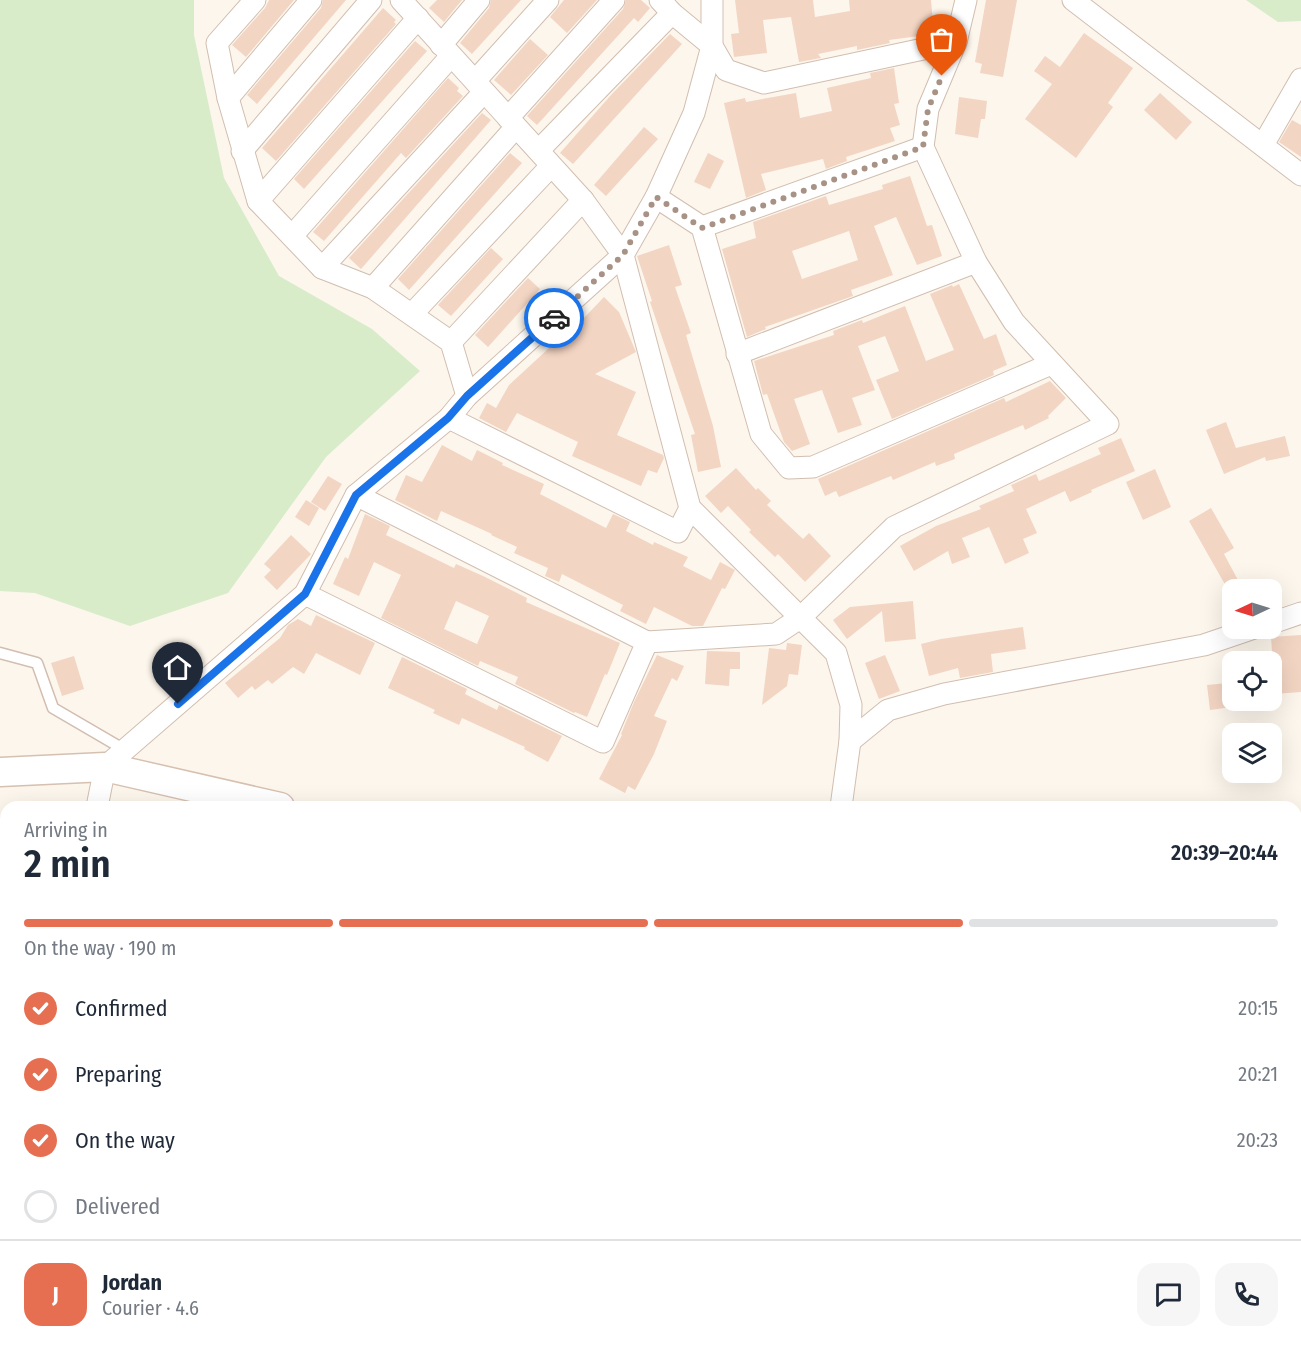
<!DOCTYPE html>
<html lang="en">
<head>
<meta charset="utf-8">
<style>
	:root { --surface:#fff; --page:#f6f6f7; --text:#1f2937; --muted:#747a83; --line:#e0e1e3; --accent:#e76f51 }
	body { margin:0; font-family:"Fira Sans Condensed",sans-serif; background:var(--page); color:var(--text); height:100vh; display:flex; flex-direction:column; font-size:22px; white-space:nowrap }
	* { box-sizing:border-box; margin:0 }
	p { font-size:20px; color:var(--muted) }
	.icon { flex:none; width:33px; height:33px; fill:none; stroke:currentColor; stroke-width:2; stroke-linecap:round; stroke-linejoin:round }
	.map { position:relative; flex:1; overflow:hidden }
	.sheet { position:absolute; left:0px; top:801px; width:1302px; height:558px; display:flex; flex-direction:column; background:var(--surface); border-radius:18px 18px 0 0; box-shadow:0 6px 24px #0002 }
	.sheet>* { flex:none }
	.needle { width:39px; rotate:266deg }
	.buttons { position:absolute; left:1222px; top:579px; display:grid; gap:12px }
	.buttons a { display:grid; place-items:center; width:60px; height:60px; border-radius:12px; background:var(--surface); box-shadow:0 6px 24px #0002; font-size:30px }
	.pin { position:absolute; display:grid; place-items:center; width:51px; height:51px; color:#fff; margin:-62px -26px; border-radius:50% 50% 50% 0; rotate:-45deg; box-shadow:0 0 6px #0007 }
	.pin .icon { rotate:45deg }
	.courier { position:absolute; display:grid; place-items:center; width:60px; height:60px; margin:-30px; border:4px solid #1a73e8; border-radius:50%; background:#fff; color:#222; box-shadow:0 2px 8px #0007 }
	.head em { font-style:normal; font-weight:600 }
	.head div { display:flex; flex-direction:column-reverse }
	.head { display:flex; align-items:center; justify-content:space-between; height:102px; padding:0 24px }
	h1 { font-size:39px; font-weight:600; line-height:45px }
	.bar { display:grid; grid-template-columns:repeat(4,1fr); gap:9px 6px; align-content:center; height:72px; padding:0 24px }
	.bar i { height:8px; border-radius:4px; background:var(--line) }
	.bar .active { background:var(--accent) }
	.bar p { grid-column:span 4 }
	.line { display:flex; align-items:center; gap:15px; padding:0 24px; border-top:2px solid var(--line) }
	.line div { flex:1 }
	.round { display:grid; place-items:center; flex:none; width:63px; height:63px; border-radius:18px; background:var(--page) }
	ol { padding:0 24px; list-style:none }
	li { display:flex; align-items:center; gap:18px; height:66px }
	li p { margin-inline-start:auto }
	li .icon { padding:6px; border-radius:50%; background:var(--accent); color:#fff; stroke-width:4 }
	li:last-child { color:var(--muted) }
	li i { width:33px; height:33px; border:3px solid var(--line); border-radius:50% }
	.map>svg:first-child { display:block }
	.green { fill:#d8ecc9 }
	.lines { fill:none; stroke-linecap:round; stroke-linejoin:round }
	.stream { stroke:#a5d3da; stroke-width:6 }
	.building { fill:#f3d5c3; fill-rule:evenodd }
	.lane-casing { stroke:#d1beb0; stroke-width:13 }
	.street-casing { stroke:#d1beb0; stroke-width:23 }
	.secondary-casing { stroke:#d6c0b0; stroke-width:31 }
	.lane { stroke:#fff; stroke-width:10 }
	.street { stroke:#fff; stroke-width:21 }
	.secondary { stroke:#fff; stroke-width:28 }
	.done { stroke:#a89285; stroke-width:6; stroke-dasharray:0 10.8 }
	.route { stroke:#1a73e8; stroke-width:8 }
</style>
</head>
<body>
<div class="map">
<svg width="1301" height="1359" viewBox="0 0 1301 1359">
	<rect width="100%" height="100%" fill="#fdf6ec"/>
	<g class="green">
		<path d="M 0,0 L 194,0 L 194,35 L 224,178 L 279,276 L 372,329 L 420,371 L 326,457 L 228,593 L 130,626 L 35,593 L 0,591 Z"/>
		<path d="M 1246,0 L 1301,0 L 1301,21 L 1278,22 Z"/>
	</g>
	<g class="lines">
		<g class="stream">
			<path d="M 1296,1245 L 1301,1245"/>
			<path d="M 386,1353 L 410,1359"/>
			<path d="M 708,1359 L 718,1353"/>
		</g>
	</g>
	<g class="building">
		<path d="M 269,0 L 294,0 L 246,57 L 232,45 L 265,8 Z"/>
		<path d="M 323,0 L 346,0 L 257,104 L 247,95 L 321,8 Z"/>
		<path d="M 437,0 L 462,0 L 444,22 L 429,8 Z"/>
		<path d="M 491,0 L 521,0 L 472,54 L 460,43 L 489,8 Z"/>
		<path d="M 564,0 L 597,0 L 567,33 L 550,17 Z"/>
		<path d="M 626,0 L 641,0 L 650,8 L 638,22 L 634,18 L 537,125 L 527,116 L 623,9 Z"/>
		<path d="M 735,0 L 813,0 L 815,17 L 850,11 L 849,0 L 931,0 L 934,34 L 889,40 L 890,43 L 857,50 L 857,46 L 818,54 L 821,58 L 799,62 L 791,17 L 763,20 L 767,53 L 734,57 L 731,34 L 739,33 Z"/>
		<path d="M 986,0 L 1017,0 L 1003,77 L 980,73 L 982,64 L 975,62 Z"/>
		<path d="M 383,8 L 396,20 L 394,22 L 396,24 L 276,161 L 262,148 Z"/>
		<path d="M 1084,33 L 1133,68 L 1108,103 L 1113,107 L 1076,158 L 1025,119 L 1052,84 L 1034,71 L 1045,56 L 1060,67 Z"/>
		<path d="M 670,34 L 682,44 L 573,164 L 560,153 L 611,95 Z"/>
		<path d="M 530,39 L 548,55 L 511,95 L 494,80 Z"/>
		<path d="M 415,41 L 427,51 L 304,189 L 294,179 Z"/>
		<path d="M 894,68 L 899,103 L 894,104 L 900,125 L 890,128 L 895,141 L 846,157 L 847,161 L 826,169 L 823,159 L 761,174 L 766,190 L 746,198 L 724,103 L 745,98 L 746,102 L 796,93 L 800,118 L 832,111 L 827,88 L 871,78 L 870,73 Z"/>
		<path d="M 448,78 L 459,88 L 457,91 L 463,96 L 406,158 L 401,153 L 324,241 L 313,232 Z"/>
		<path d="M 1160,93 L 1192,122 L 1176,140 L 1144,110 Z"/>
		<path d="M 959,97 L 987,101 L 985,119 L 981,119 L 978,138 L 955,134 Z"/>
		<path d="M 482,113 L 491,120 L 361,269 L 349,258 Z"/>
		<path d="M 1292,120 L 1301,125 L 1301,157 L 1279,142 Z"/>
		<path d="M 644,127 L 658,139 L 606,196 L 594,185 Z"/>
		<path d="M 510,153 L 522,163 L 409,290 L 398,279 Z"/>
		<path d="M 708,153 L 724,161 L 710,189 L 694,182 Z"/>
		<path d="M 910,176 L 927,226 L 932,225 L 942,256 L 917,265 L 896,217 L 874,226 L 893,275 L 851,290 L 853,296 L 765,327 L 766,329 L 747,337 L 722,249 L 756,238 L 753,222 L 826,196 L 829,205 L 883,189 L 882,185 ZM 849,231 L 858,260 L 802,279 L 792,251 Z"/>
		<path d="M 669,245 L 682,285 L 675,287 L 691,333 L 686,335 L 713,426 L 721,467 L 698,472 L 691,435 L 695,434 L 650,302 L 652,301 L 637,256 Z"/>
		<path d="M 491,248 L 503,259 L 451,316 L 438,305 Z"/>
		<path d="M 528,278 L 540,289 L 488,347 L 475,335 Z"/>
		<path d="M 959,284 L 984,339 L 996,334 L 1007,365 L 993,371 L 994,375 L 892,419 L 876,380 L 899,371 L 885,336 L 858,346 L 875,390 L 852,398 L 862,425 L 838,433 L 822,390 L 794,399 L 810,444 L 792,451 L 784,442 L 767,394 L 763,395 L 754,361 L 834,335 L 833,331 L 862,320 L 863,323 L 905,306 L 926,361 L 954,350 L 930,294 L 952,285 L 953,287 Z"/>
		<path d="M 604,297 L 619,312 L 636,352 L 595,374 L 636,392 L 617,435 L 663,455 L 664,458 L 657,473 L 648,470 L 641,486 L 572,456 L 578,442 L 517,413 L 506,432 L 479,418 L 487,403 L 496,408 L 509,385 L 561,337 L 563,340 Z"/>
		<path d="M 1050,381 L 1066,398 L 1048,416 L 1049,418 L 1025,430 L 1023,425 L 954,454 L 955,459 L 936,466 L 935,462 L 893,480 L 891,476 L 839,497 L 836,491 L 825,496 L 818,479 L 1004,398 L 1006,402 Z"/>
		<path d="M 1226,422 L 1236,448 L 1285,436 L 1290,456 L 1266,461 L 1265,457 L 1224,474 L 1206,430 Z"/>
		<path d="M 1121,438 L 1135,471 L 1091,490 L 1092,492 L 1070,502 L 1065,491 L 1026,509 L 1037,533 L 1023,539 L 1029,553 L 1005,564 L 989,527 L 962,538 L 970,557 L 952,564 L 948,551 L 914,571 L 900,546 L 936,526 L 981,509 L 979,506 L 1014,491 L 1011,485 L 1036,474 L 1039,481 L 1101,454 L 1098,448 Z"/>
		<path d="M 442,445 L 472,461 L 477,450 L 503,463 L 502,465 L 544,484 L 540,494 L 606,528 L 613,514 L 630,522 L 626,531 L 653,545 L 654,542 L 688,557 L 683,566 L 711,580 L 720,562 L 735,570 L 725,589 L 722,588 L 703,626 L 692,626 L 654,607 L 646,624 L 620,611 L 623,605 L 562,574 L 559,582 L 545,576 L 548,568 L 514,553 L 517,547 L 491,535 L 492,534 L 441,511 L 437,521 L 395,500 L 406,475 L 422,482 Z"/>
		<path d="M 736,468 L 756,490 L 758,488 L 771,501 L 767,505 L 803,539 L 809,533 L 831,556 L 805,582 L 778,554 L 775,557 L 749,532 L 751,530 L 728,506 L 721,513 L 705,496 Z"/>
		<path d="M 1155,469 L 1171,507 L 1143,520 L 1126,482 Z"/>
		<path d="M 328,476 L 342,484 L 325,511 L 311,502 Z"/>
		<path d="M 306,500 L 319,508 L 309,526 L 295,517 Z"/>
		<path d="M 1211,508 L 1234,548 L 1224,554 L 1239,582 L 1227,588 L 1189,521 Z"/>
		<path d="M 365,514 L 390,526 L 386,535 L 454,568 L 456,564 L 483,576 L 527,598 L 526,602 L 620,643 L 607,675 L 605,674 L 587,717 L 575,712 L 574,713 L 515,684 L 518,677 L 480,661 L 478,666 L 381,618 L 401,575 L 374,562 L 359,596 L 333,584 L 345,557 L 348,559 ZM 456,601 L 489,616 L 477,644 L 444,629 Z"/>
		<path d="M 291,535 L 311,554 L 277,590 L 264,577 L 271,570 L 264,564 Z"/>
		<path d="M 913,601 L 916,639 L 885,642 L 882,611 L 847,639 L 833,620 L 850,607 Z"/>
		<path d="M 316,615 L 375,643 L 360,675 L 316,653 L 304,674 L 293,667 L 272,684 L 268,680 L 255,690 L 252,686 L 238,698 L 225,683 L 280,638 L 288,625 L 298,619 L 311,626 Z"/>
		<path d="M 1023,627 L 1026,649 L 991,654 L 993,672 L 960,678 L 958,668 L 929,676 L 921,644 L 941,639 Z"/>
		<path d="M 1301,635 L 1301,692 L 1275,694 L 1271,637 Z"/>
		<path d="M 787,643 L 802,645 L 798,675 L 789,674 L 787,686 L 762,705 L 769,648 L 786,650 Z"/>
		<path d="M 707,651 L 740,652 L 740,669 L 730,669 L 729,686 L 705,684 Z"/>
		<path d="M 657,655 L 684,666 L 677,681 L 672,678 L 654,716 L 667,721 L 654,754 L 635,790 L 628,786 L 625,793 L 599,779 L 622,735 L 621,734 L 634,702 Z"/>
		<path d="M 885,655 L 900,691 L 879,699 L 865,663 Z"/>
		<path d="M 74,656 L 84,689 L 62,696 L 51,663 Z"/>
		<path d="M 402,657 L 467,689 L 465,694 L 497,710 L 499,705 L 562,736 L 548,762 L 524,749 L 525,747 L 462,718 L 459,725 L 433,713 L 435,710 L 388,688 Z"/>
		<path d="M 1228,683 L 1232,707 L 1210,710 L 1207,685 Z"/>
	</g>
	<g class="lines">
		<g class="lane-casing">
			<path id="lane" d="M 0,653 L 37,663 L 53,708 L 125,750"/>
		</g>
		<g class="street-casing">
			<g id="street">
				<path d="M 255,0 L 217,43 L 228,98 L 258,201 L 322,268 L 373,288 L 451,342 L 467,396"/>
				<path d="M 401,0 L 583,200 L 623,255 L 690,508 L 836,653 L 851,705 L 850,741 L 841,807"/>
				<path d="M 660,0 L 672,13 L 712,46 L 726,70 L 764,83 L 956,42"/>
				<path d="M 1073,0 L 1301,175"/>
				<path d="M 441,45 L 479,0"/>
				<path d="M 475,81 L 548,0"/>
				<path d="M 228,98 L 311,0"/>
				<path d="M 508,118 L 614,0"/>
				<path d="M 1263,145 L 1301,79"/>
				<path d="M 539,150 L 672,13"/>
				<path d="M 242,151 L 371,0"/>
				<path d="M 656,197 L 702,227 L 761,434 L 789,468 L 813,467 L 1051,364"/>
				<path d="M 258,201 L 418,18"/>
				<path d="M 702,227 L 923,147"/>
				<path d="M 292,236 L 451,56"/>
				<path d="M 322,268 L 484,92"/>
				<path d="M 373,288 L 516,127"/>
				<path d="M 412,314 L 551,166"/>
				<path d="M 451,342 L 583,200"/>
				<path d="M 737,354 L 976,262"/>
				<path d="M 449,418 L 678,532 L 690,508"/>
				<path d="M 305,594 L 603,742 L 647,642 L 356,495"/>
				<path d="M 1272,623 L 1301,613"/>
				<path d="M 647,642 L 776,634 L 800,618 L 894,527 L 1108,424 L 1014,322 L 976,262 L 923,147 L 928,109 L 956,42 L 966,0"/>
				<path d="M 850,741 L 888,710 L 944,694 L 1204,645 L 1254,628"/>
				<path d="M 97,807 L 105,767 L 305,594 L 356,495 L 449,418 L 467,396 L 623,255 L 656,197 L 694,113 L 712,46 L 712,0"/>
				<path d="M 1296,931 L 1301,931"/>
				<path d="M 0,1294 L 6,1265"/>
				<path d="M 788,1359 L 788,1353"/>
			</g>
		</g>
		<g class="secondary-casing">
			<path id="secondary" d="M 0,772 L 105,767 L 280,807"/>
		</g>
		<use href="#lane" class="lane"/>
		<use href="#street" class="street"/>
		<use href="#secondary" class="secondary"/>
	</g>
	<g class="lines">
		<path class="done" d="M 554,318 L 623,255 L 656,197 L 702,228 L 923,147 L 928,109 L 942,76"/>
		<path class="route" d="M 178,704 L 305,594 L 356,495 L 448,418 L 467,396 L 554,318"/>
	</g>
</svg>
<div class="buttons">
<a><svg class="needle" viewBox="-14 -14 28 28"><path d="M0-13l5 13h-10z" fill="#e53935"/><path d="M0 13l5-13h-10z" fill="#747a83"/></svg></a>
<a><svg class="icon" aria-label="locate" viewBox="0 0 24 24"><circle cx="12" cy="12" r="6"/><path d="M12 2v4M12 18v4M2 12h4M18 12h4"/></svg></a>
<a><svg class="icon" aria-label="layers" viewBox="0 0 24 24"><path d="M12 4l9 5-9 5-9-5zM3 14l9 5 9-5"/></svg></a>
</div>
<div class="pin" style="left:942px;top:76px;background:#ea580c"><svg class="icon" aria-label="bag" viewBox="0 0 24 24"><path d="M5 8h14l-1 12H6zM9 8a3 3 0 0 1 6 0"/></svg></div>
<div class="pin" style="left:178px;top:704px;background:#1f2937"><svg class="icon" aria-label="home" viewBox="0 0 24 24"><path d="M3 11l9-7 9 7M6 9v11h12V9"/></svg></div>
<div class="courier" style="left:554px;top:318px"><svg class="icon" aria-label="car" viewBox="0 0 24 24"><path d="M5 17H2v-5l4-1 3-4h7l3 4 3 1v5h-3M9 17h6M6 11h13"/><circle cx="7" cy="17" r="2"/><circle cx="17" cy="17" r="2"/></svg></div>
<section class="sheet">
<div class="head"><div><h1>2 min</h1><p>Arriving in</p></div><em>20:39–20:44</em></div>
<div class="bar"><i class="active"></i><i class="active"></i><i class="active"></i><i></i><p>On the way · 190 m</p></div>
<ol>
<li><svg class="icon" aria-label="check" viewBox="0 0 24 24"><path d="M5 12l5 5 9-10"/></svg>Confirmed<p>20:15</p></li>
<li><svg class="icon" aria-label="check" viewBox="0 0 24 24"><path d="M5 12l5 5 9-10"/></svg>Preparing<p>20:21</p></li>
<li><svg class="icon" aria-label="check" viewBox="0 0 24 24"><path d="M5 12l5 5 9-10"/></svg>On the way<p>20:23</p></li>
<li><i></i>Delivered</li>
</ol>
<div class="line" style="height:108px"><b class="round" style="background:var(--accent);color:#fff">J</b><div><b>Jordan</b><p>Courier · 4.6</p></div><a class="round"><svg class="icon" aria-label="chat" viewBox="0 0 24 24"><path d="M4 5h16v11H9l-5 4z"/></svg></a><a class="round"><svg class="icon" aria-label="phone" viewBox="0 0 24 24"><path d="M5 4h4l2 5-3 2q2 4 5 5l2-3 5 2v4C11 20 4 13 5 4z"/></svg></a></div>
</section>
</div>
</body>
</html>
